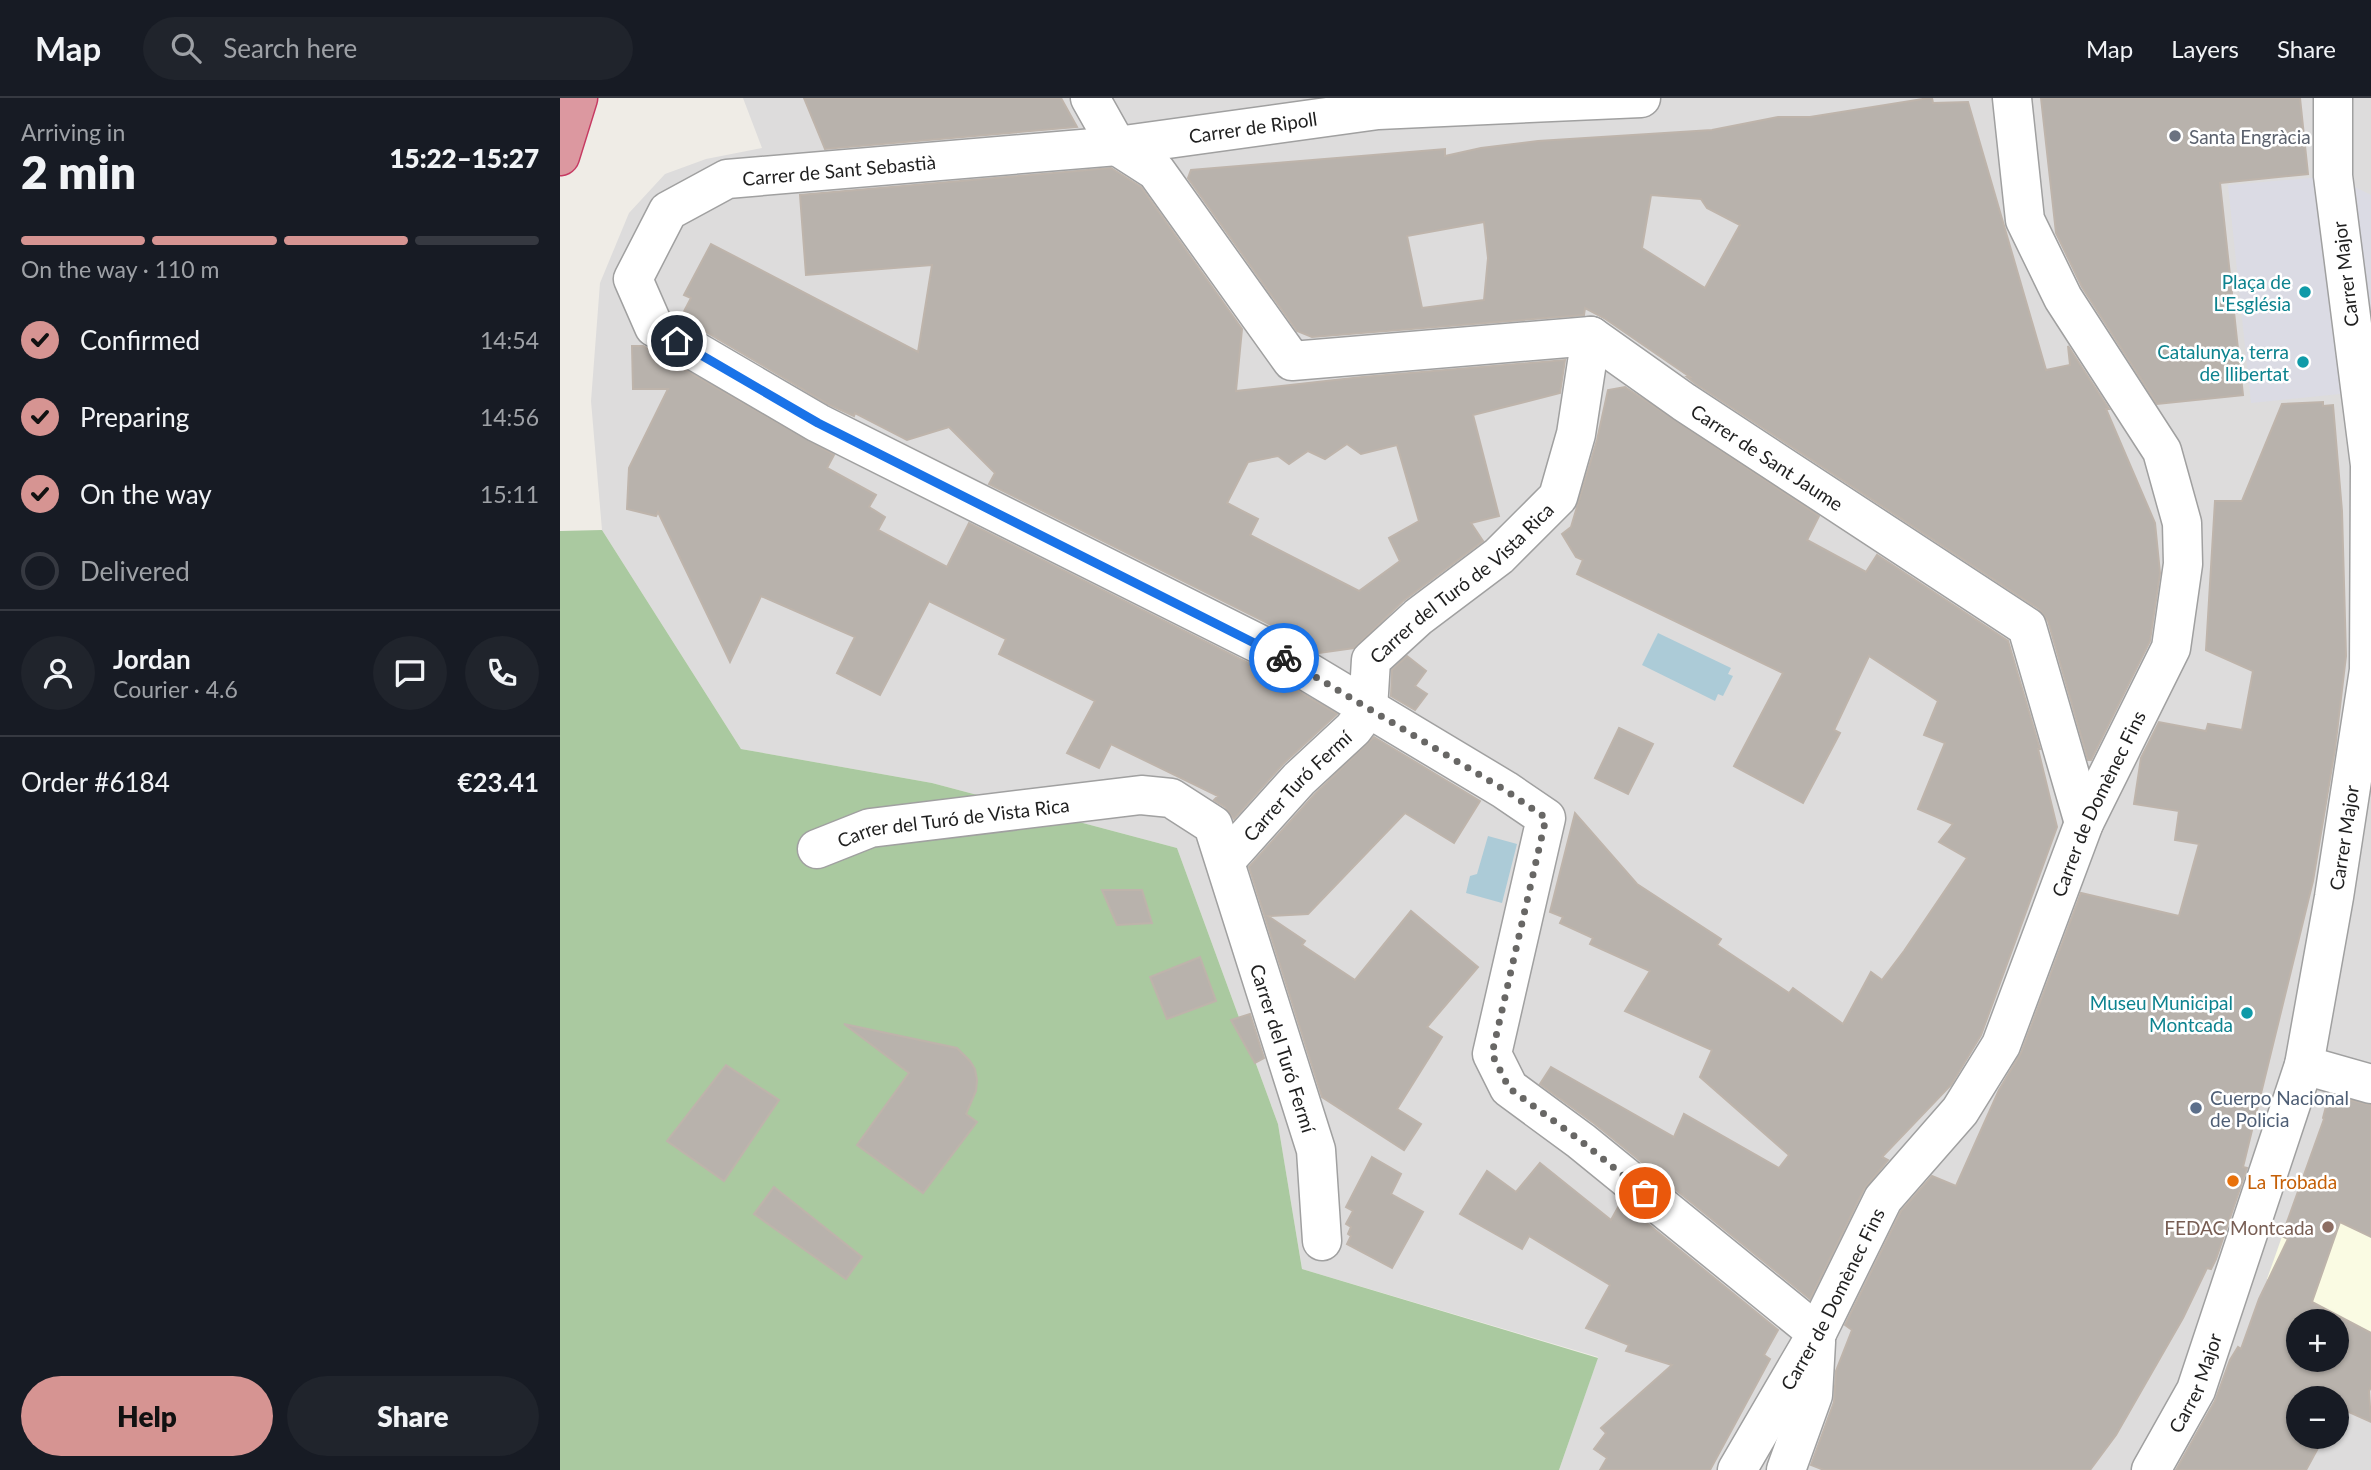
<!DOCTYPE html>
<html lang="en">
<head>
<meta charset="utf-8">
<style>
	:root { --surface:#171b24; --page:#20242c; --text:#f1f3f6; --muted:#9ea1a6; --line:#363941; --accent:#d69492 }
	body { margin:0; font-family:Lato,sans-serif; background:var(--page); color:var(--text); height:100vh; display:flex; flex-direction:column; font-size:26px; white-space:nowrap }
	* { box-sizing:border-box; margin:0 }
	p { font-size:23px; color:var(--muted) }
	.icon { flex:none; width:38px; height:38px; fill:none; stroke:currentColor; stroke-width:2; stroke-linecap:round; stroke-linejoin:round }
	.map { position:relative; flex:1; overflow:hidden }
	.side { display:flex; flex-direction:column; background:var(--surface); width:560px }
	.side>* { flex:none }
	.controls { position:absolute; left:1726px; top:1211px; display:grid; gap:14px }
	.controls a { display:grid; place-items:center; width:63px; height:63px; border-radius:50%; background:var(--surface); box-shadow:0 2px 5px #0004; font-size:35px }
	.pin { position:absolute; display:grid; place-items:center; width:60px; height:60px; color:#fff; margin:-30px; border:4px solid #fff; border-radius:50%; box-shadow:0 2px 7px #0007 }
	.courier { position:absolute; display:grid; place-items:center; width:70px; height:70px; margin:-35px; border:5px solid #1a73e8; border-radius:50%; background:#fff; color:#222; box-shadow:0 2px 9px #0007 }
	.summary em { font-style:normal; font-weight:800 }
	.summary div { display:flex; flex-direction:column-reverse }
	.summary { display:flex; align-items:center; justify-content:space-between; height:119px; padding:0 21px }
	h1 { font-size:46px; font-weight:800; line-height:52px }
	.bar { display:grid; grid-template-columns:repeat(4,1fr); gap:10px 7px; align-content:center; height:84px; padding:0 21px }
	.bar i { height:9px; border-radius:5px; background:var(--line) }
	.bar .current { background:var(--accent) }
	.bar p { grid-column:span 4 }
	.line { display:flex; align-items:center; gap:18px; padding:0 21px; border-top:2px solid var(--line) }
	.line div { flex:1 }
	.round { display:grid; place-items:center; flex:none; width:74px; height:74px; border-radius:37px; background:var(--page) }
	ol { padding:0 21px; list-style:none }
	li { display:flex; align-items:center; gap:21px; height:77px }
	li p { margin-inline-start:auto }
	li .icon { padding:7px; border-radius:50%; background:var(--accent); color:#111; stroke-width:4 }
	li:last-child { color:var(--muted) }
	li i { width:38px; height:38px; border:4px solid var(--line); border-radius:50% }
	.action { display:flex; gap:14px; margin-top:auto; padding:14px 21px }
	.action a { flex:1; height:80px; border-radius:42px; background:var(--accent); color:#111; font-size:28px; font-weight:800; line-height:80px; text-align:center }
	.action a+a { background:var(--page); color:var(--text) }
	header { display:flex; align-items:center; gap:42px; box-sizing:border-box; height:98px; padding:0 35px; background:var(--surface); border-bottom:2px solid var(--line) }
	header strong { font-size:33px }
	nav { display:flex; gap:38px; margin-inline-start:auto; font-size:24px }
	.search { width:490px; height:63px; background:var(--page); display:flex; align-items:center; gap:18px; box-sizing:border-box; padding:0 24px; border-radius:38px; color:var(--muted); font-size:26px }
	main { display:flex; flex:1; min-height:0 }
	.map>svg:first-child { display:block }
	.residential { fill:#dddcdc; fill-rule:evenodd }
	.education { fill:#fafbe3 }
	.forest { fill:#aac9a0 }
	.plaza { fill:#dbdbe4 }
	.water { fill:#accbd7 }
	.building { fill:#b8b2ac; stroke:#beb4ab; stroke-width:2; fill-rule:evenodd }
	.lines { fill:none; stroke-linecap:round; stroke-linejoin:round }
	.minor-casing { stroke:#a0a0a0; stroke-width:41 }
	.highway-casing { stroke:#c63a62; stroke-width:41 }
	.minor { stroke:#fff; stroke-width:38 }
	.highway { stroke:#dc98a0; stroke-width:38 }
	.done { stroke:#686765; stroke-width:7; stroke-dasharray:0 12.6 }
	.route { stroke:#1a73e8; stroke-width:9 }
	.worship-dot { fill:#6b7280; stroke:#fff; stroke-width:2.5 }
	.culture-dot { fill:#0f9aa8; stroke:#fff; stroke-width:2.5 }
	.service-dot { fill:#5c6f8a; stroke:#fff; stroke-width:2.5 }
	.food-dot { fill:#e8710a; stroke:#fff; stroke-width:2.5 }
	.education-dot { fill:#8d6e63; stroke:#fff; stroke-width:2.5 }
	.labels { text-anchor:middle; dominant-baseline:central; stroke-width:5; stroke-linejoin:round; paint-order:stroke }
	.street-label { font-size:19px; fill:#1f1f1f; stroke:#fff }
	.worship-label { font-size:19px; fill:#5b616d; stroke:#fff; text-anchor:start }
	.culture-label { font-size:19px; fill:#0d838f; stroke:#fff; text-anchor:end }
	.service-label { font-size:19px; fill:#4e5e75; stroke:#fff; text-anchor:start }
	.food-label { font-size:19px; fill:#c56008; stroke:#fff; text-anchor:start }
	.education-label { font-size:19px; fill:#785e54; stroke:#fff; text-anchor:end }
</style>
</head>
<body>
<header>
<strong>Map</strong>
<div class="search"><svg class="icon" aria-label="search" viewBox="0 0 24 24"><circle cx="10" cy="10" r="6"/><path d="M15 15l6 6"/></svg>Search here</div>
<nav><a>Map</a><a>Layers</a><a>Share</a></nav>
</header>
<main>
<section class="side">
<div class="summary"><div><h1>2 min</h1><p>Arriving in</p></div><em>15:22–15:27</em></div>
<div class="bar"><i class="current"></i><i class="current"></i><i class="current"></i><i></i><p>On the way · 110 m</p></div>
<ol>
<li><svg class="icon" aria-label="check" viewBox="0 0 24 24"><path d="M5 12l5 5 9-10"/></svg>Confirmed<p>14:54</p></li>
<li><svg class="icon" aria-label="check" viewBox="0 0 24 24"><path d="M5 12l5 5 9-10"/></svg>Preparing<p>14:56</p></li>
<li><svg class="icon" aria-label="check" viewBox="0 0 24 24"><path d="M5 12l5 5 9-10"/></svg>On the way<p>15:11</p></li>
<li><i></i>Delivered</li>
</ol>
<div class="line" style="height:126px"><a class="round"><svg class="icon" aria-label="person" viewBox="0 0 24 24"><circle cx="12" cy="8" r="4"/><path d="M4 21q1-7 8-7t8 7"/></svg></a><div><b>Jordan</b><p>Courier · 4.6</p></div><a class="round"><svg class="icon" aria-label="chat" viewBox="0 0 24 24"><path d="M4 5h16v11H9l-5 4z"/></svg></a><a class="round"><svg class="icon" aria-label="phone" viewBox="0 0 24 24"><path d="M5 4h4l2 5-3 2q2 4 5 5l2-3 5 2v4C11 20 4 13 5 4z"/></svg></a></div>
<div class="line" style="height:91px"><div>Order #6184</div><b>€23.41</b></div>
<div class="action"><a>Help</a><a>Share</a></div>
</section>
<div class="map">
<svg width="1811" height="1372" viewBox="0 0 1811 1372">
	<rect width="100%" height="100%" fill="#efece6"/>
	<path class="residential" d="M 183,0 L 1811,0 L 1811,1372 L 999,1372 L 1038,1259 L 742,1171 L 718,1026 L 617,750 L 372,685 L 181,651 L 42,432 L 31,303 L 40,185 L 69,115 L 105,76 L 146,61 L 202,50 ZM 1738,1223 L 1776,1223 L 1776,1262 L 1738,1262 ZM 1738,1300 L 1776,1300 L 1776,1339 L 1738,1339 Z"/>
	<path class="education" d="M 1754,1048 L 1811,1078 L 1811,1235 L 1707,1181 Z"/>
	<path class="forest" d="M 42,432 L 181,651 L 372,685 L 617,750 L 718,1026 L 742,1171 L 1038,1260 L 999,1372 L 0,1372 L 0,433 Z"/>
	<path class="plaza" d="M 1773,78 L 1811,97 L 1811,290 L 1799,294 L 1691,305 L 1668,87 Z"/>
	<g class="water">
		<path d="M 1098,535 L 1171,570 L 1168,576 L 1173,578 L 1163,598 L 1158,596 L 1155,603 L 1082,567 Z"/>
		<path d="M 928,738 L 957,746 L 942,805 L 906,795 L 910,778 L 917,776 Z"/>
	</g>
	<g class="building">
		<path d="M 244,0 L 501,0 L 517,29 L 265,51 Z"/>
		<path d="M 1369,0 L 1372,0 L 1373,5 L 1408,4 L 1486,272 L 1510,267 L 1508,248 L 1549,311 L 1546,311 L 1595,425 L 1600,475 L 1590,543 L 1531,662 L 1528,662 L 1488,523 L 1479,511 L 1136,286 L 1127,279 L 1130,279 L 1044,220 L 1025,210 L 1024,217 L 752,239 L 737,233 L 628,80 L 631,72 L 885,51 L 885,58 L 921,50 L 978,43 L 1152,32 L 1218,19 L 1250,19 ZM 1091,97 L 1141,101 L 1147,110 L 1180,127 L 1145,190 L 1082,150 ZM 924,124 L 928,160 L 924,202 L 862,210 L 847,138 Z"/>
		<path d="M 1481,0 L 1740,0 L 1748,76 L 1660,85 L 1683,297 L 1597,306 L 1522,189 L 1496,135 Z"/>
		<path d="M 551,70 L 581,89 L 682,231 L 676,293 L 802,279 L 1005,262 L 1000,295 L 913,317 L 939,418 L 911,425 L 923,443 L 843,503 L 794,550 L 759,555 L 725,534 L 429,386 L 435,375 L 389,329 L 347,342 L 295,315 L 294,318 L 268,306 L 121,219 L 131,200 L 124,197 L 151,146 L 358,254 L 372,167 L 246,177 L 240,97 ZM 787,346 L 801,356 L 837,347 L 859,423 L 829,440 L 840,463 L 799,493 L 690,437 L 698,421 L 667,405 L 688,364 L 718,358 L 729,366 L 748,353 L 765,361 Z"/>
		<path d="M 72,248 L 83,248 L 274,357 L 267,370 L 316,397 L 309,409 L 325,419 L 318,432 L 387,469 L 409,425 L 704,573 L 777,616 L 723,666 L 674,721 L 665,709 L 654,702 L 658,698 L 551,646 L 539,670 L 507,655 L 535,603 L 439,556 L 446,541 L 369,503 L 320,597 L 277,575 L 295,539 L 201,498 L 170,564 L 98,414 L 96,418 L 67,411 L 69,370 L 108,291 L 73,291 Z"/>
		<path d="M 1065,289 L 1259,418 L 1247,442 L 1306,474 L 1317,457 L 1448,543 L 1480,651 L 1478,651 L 1497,729 L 1421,937 L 1391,987 L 1322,1059 L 1328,1062 L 1304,1091 L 1250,1201 L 1035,1026 L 980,986 L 991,969 L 1114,1039 L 1124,1016 L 1219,1070 L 1229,1057 L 1140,979 L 1152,952 L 1065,913 L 1090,873 L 1030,846 L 1033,840 L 1000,825 L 1003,819 L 990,814 L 1015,715 L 1077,786 L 1161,841 L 1157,847 L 1229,895 L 1233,890 L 1283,926 L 1311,874 L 1322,882 L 1344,853 L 1407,760 L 1379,744 L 1393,726 L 1358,711 L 1385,645 L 1364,637 L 1378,603 L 1309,558 L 1274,632 L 1280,635 L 1243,705 L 1174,668 L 1223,575 L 1017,476 L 1023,462 L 1016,459 L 1002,436 L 1011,429 L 1037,342 L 1048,292 Z"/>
		<path d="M 1763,304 L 1763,308 L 1773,307 L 1782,413 L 1786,558 L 1775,651 L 1753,783 L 1683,1069 L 1687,1070 L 1656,1161 L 1651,1171 L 1647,1170 L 1623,1220 L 1556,1337 L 1530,1372 L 1264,1372 L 1251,1367 L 1274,1304 L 1276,1273 L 1292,1232 L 1285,1227 L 1341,1113 L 1372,1078 L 1396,1088 L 1439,992 L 1461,955 L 1521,795 L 1619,818 L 1639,746 L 1615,742 L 1619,713 L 1574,706 L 1581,660 L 1599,624 L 1646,633 L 1648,626 L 1682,632 L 1693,573 L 1646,552 L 1655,403 L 1682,403 L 1722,306 Z"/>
		<path d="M 847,558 L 866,573 L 855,588 L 867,596 L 855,612 L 831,598 L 832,572 Z"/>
		<path d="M 1059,630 L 1093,646 L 1068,696 L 1035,680 Z"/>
		<path d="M 814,639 L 920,703 L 894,745 L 845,715 L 748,816 L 708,818 L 745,843 L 742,847 L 795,882 L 851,813 L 918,869 L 867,929 L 882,939 L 837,1011 L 861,1026 L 844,1052 L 762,999 L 689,769 L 755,696 Z"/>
		<path d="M 542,792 L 582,792 L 592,825 L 557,827 Z"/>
		<path d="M 640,859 L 656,903 L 607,921 L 590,879 Z"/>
		<path d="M 690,916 L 704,960 L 695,965 L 671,922 Z"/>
		<path d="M 284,926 L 397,950 L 410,963 L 415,971 L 417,982 L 416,993 L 406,1016 L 417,1024 L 363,1095 L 297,1047 L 349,975 Z"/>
		<path d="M 166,967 L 219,1002 L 164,1083 L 107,1043 Z"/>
		<path d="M 1769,997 L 1811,1007 L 1811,1139 L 1780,1124 L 1752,1204 L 1811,1235 L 1811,1289 L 1809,1293 L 1811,1324 L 1780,1310 L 1776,1317 L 1776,1300 L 1738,1300 L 1738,1339 L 1764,1339 L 1746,1372 L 1616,1372 L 1655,1303 L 1670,1262 L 1678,1249 L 1681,1251 L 1699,1201 L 1728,1141 L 1722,1138 L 1764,1021 L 1763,1020 ZM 1738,1223 L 1776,1223 L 1776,1262 L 1738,1262 Z"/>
		<path d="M 812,1059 L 841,1076 L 831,1096 L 863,1114 L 832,1170 L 787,1146 L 791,1138 L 788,1136 L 791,1129 L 786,1126 L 793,1113 L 786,1109 Z"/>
		<path d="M 980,1065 L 1051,1122 L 1061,1104 L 1218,1232 L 1204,1257 L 1210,1261 L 1150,1372 L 1040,1372 L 1047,1360 L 1034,1351 L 1046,1335 L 1041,1330 L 1112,1267 L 1066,1253 L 1069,1247 L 1026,1230 L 1050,1187 L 969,1138 L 962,1151 L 900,1116 L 927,1073 L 956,1094 Z"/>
		<path d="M 214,1089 L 302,1159 L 286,1181 L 194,1116 Z"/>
	</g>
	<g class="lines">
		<g class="minor-casing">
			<g id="minor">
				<path id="s1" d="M 530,0 L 557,48 L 596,73 L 732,263 L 1031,238 L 1124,304 L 1467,529 L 1524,725"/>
				<path d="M 1081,0 L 818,12 L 557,48 L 167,81 L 108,113 L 73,181 L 94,229 L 258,325 L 715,554 L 945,692 L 986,720 L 932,956 L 949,990 L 1021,1043 L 1257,1235"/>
				<path id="s2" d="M 808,611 L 811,562 L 858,519 L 939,458 L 998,399 L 1016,336 L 1031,238"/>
				<path id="s3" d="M 257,751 L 310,730 L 581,697 L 611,700 L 653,727 L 756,1052 L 762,1143"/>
				<path id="s4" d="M 666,762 L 739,681 L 793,631 L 808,611"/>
				<path d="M 1744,967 L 1811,986"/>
				<path id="s5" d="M 1177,1372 L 1257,1235 L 1323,1101 L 1400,1013 L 1441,947 L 1524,725 L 1611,550 L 1623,466 L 1622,425 L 1602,353 L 1503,200 L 1465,122 L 1452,0"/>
				<path d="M 1226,1372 L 1253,1297 L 1256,1244"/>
				<path id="s6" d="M 1591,1372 L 1636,1292 L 1744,967 L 1774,799 L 1809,572 L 1810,367 L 1773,78 L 1773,0"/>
			</g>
		</g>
		<g class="highway-casing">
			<path id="highway" d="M 0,58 L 18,0"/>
		</g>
		<use href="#minor" class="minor"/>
		<use href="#highway" class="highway"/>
	</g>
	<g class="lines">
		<path class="done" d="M 724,560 L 945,692 L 986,720 L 932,956 L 949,990 L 1021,1043 L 1085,1095"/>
		<path class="route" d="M 117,243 L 258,325 L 724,560"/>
	</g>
	<circle class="worship-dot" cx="1615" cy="38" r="7"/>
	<g class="culture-dot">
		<circle cx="1745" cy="194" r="7"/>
		<circle cx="1743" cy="264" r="7"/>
		<circle cx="1687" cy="915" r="7"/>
	</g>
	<circle class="service-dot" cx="1636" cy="1010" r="7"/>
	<circle class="food-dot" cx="1673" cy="1083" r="7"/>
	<circle class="education-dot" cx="1768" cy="1129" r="7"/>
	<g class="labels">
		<g class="street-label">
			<text transform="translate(693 29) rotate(-8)">Carrer de Ripoll</text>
			<text transform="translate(279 72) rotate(-5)">Carrer de Sant Sebastià</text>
			<text transform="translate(1785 176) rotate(-97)">Carrer Major</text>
			<text stroke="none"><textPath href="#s1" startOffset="849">Carrer de Sant Jaume</textPath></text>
			<text stroke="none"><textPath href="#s2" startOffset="168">Carrer del Turó de Vista Rica</textPath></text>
			<text stroke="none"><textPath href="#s4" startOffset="103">Carrer Turó Fermí</textPath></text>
			<text stroke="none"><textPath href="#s5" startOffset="763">Carrer de Domènec Fins</textPath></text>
			<text stroke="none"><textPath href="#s3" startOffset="140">Carrer del Turó de Vista Rica</textPath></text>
			<text stroke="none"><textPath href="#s6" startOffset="665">Carrer Major</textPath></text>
			<text stroke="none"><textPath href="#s3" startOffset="644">Carrer del Turó Fermí</textPath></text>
			<text stroke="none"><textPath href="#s5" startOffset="196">Carrer de Domènec Fins</textPath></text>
			<text stroke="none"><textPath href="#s6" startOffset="98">Carrer Major</textPath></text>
		</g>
		<g class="worship-label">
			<text x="1629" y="38">Santa Engràcia</text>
		</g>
		<g class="culture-label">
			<text x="1731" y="183">Plaça de<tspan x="1731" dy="22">L'Església</tspan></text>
			<text x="1729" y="253">Catalunya, terra<tspan x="1729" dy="22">de llibertat</tspan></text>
			<text x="1673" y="904">Museu Municipal<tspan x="1673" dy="22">Montcada</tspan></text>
		</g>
		<g class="service-label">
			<text x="1650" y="999">Cuerpo Nacional<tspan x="1650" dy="22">de Policia</tspan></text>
		</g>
		<g class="food-label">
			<text x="1687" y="1083">La Trobada</text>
		</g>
		<g class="education-label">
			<text x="1754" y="1129">FEDAC Montcada</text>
		</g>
	</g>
</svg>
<div class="controls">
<a>+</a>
<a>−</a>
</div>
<div class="pin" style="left:1085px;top:1095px;background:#ea580c"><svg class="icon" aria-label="bag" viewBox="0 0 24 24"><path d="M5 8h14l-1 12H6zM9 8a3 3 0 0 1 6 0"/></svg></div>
<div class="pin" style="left:117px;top:243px;background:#1f2937"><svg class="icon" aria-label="home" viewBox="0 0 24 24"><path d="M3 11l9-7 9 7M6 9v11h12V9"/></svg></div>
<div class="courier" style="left:724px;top:560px"><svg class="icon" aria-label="bike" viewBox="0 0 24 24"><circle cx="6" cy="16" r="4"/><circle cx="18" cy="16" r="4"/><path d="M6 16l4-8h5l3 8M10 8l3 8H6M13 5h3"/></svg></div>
</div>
</main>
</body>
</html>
